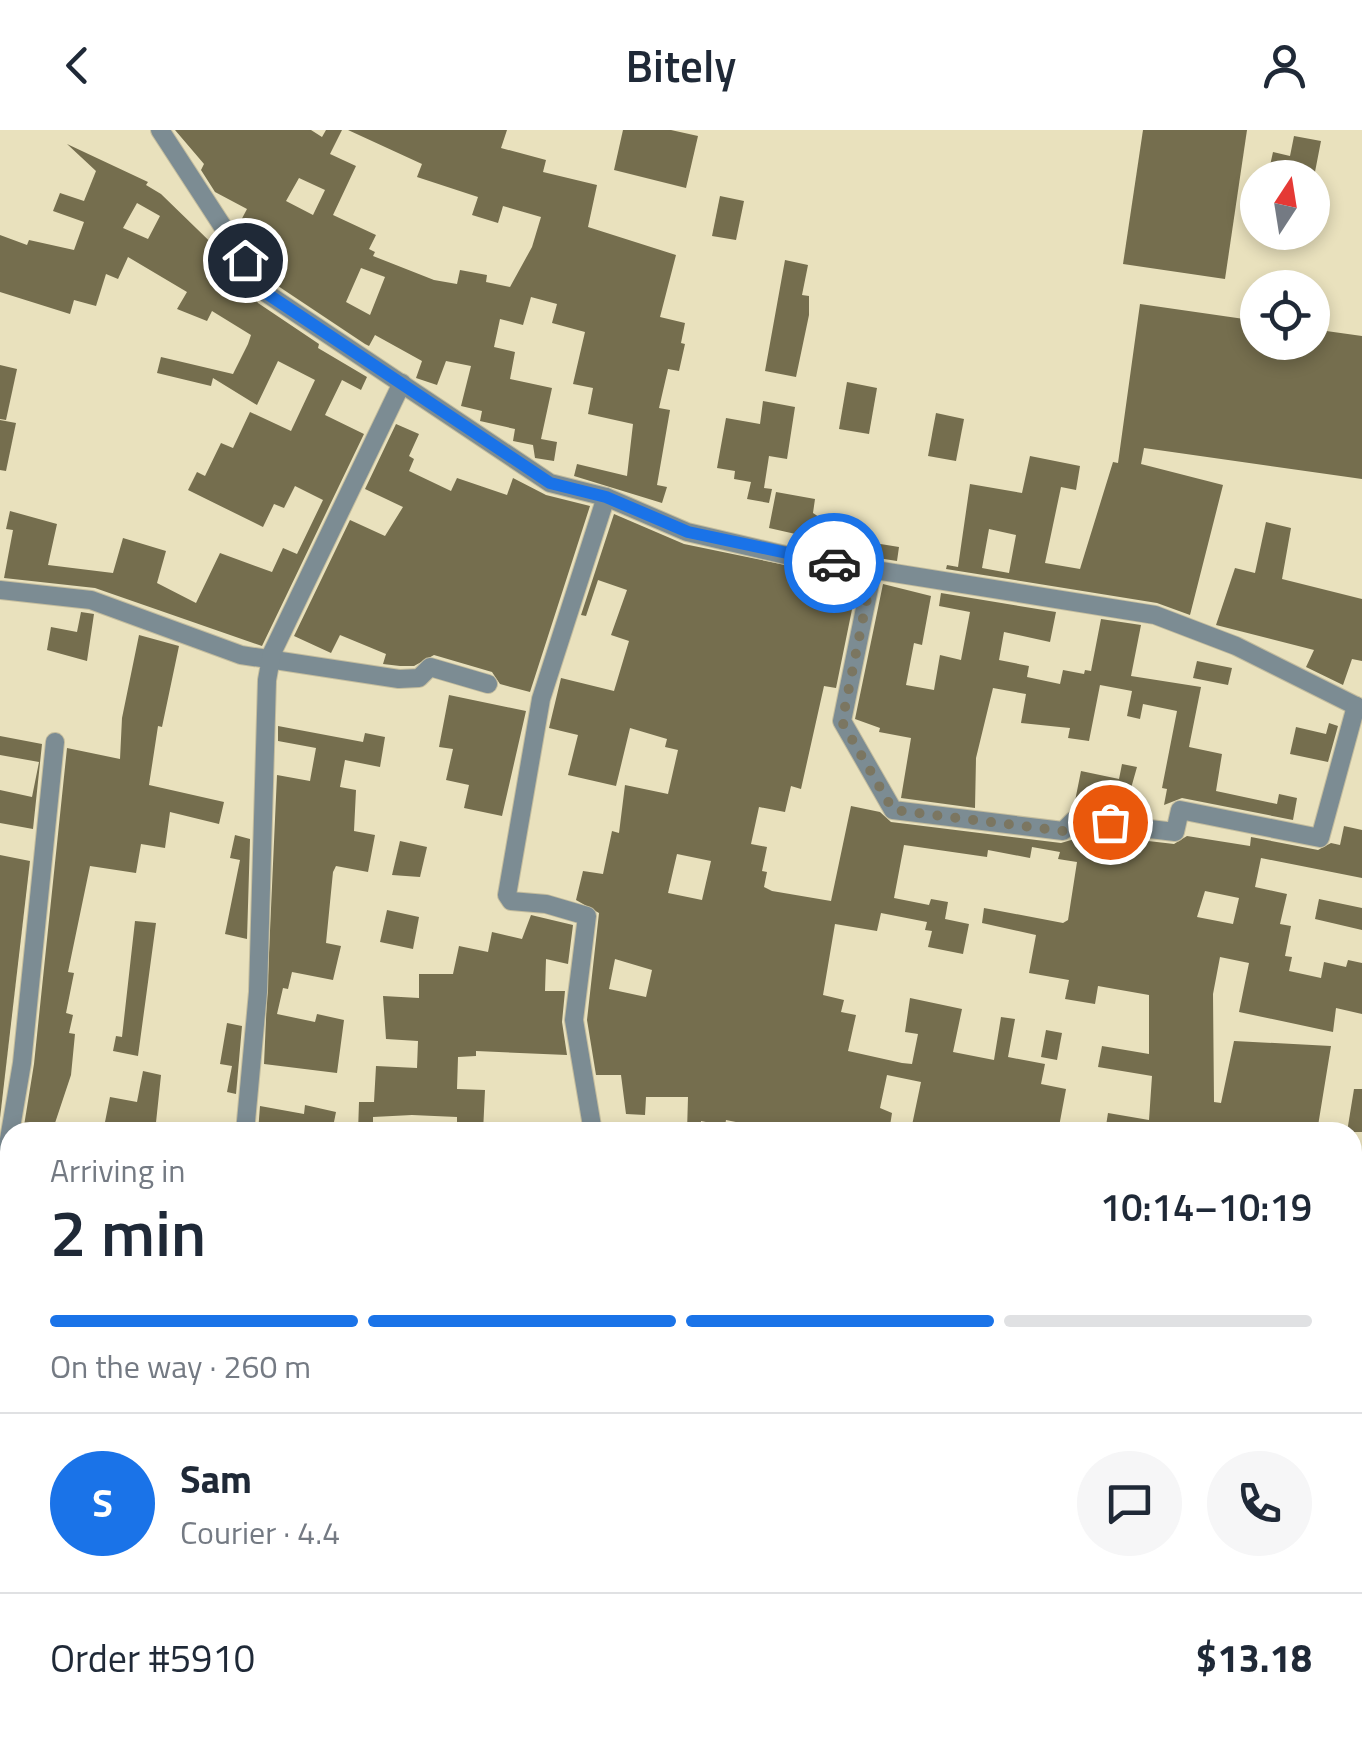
<!DOCTYPE html>
<html lang="en">
<head>
<meta charset="utf-8">
<style>
	:root { --surface:#fff; --page:#f6f6f7; --text:#1f2937; --muted:#747a83; --line:#e0e1e3; --accent:#1a73e8 }
	body { margin:0; font-family:"Titillium Web",sans-serif; background:var(--page); color:var(--text); height:100vh; display:flex; flex-direction:column; font-size:38px; white-space:nowrap }
	* { box-sizing:border-box; margin:0 }
	p { font-size:32px; color:var(--muted) }
	.icon { flex:none; width:55px; height:55px; fill:none; stroke:currentColor; stroke-width:2; stroke-linecap:round; stroke-linejoin:round }
	.map { position:relative; flex:1; overflow:hidden }
	.sheet { position:absolute; left:0px; top:992px; width:1362px; height:622px; display:flex; flex-direction:column; background:var(--surface); border-radius:30px 30px 0 0; box-shadow:0 5px 15px #0003 }
	.sheet>* { flex:none }
	.needle { width:65px; rotate:12deg }
	.fabs { position:absolute; left:1240px; top:30px; display:grid; gap:20px }
	.fabs a { display:grid; place-items:center; width:90px; height:90px; border-radius:50%; background:var(--surface); box-shadow:0 5px 15px #0003; font-size:50px }
	.pin { position:absolute; display:grid; place-items:center; width:85px; height:85px; color:#fff; margin:-42px; border:5px solid #fff; border-radius:50%; box-shadow:0 2px 10px #0007 }
	.courier { position:absolute; display:grid; place-items:center; width:100px; height:100px; margin:-50px; border:8px solid #1a73e8; border-radius:50%; background:#fff; color:#222; box-shadow:0 2px 12px #0007 }
	.head em { font-style:normal; font-weight:600 }
	.head div { display:flex; flex-direction:column-reverse }
	.head { display:flex; align-items:center; justify-content:space-between; height:170px; padding:0 50px }
	h1 { font-size:65px; font-weight:600; line-height:75px }
	.bar { display:grid; grid-template-columns:repeat(4,1fr); gap:15px 10px; align-content:center; height:120px; padding:0 50px }
	.bar i { height:12px; border-radius:8px; background:var(--line) }
	.bar .selected { background:var(--accent) }
	.bar p { grid-column:span 4 }
	.line { display:flex; align-items:center; gap:25px; padding:0 50px; border-top:2px solid var(--line) }
	.line div { flex:1 }
	.round { display:grid; place-items:center; flex:none; width:105px; height:105px; border-radius:52px; background:var(--page) }
	header { display:flex; justify-content:space-between; align-items:center; height:130px; padding:0 50px; background:var(--surface); font-size:45px; font-weight:600 }
	.map>svg:first-child { display:block }
	.building { fill:#756e4e; fill-rule:evenodd }
	.lines { fill:none; stroke-linecap:round; stroke-linejoin:round }
	.street-casing { stroke:#c4bd9e; stroke-width:20 }
	.street { stroke:#7c8c93; stroke-width:18 }
	.done { stroke:#7b7661; stroke-width:10; stroke-dasharray:0 18 }
	.route { stroke:#1a73e8; stroke-width:12 }
</style>
</head>
<body>
<header><svg class="icon" aria-label="back" viewBox="0 0 24 24"><path d="M15 5l-7 7 7 7"/></svg>Bitely<svg class="icon" aria-label="person" viewBox="0 0 24 24"><circle cx="12" cy="8" r="4"/><path d="M4 21q1-7 8-7t8 7"/></svg></header>
<div class="map">
<svg width="1362" height="1614" viewBox="0 0 1362 1614">
	<rect width="100%" height="100%" fill="#e9e1bd"/>
	<g class="building">
		<path d="M 175,0 L 311,0 L 322,7 L 326,0 L 342,0 L 330,24 L 356,36 L 333,85 L 376,105 L 369,119 L 375,122 L 373,126 L 434,150 L 457,154 L 460,140 L 487,145 L 486,152 L 510,157 L 532,117 L 541,87 L 503,76 L 498,93 L 472,85 L 478,67 L 417,47 L 422,34 L 348,0 L 507,0 L 501,18 L 546,30 L 543,42 L 597,55 L 588,97 L 676,125 L 660,187 L 685,193 L 681,213 L 685,214 L 679,241 L 668,239 L 659,278 L 670,280 L 657,355 L 667,357 L 662,373 L 574,346 L 577,334 L 627,346 L 633,294 L 588,284 L 593,258 L 573,254 L 585,202 L 552,193 L 557,174 L 531,167 L 523,195 L 500,189 L 494,217 L 515,222 L 510,249 L 552,258 L 541,309 L 557,312 L 554,331 L 535,328 L 533,315 L 513,311 L 515,299 L 480,291 L 482,281 L 461,276 L 471,236 L 446,231 L 437,255 L 416,248 L 422,231 L 375,205 L 369,216 L 365,214 L 275,154 L 268,144 L 277,131 L 272,128 L 274,124 L 245,108 L 238,96 L 247,79 L 215,62 L 201,40 L 204,34 ZM 299,48 L 325,60 L 313,85 L 286,71 ZM 361,138 L 385,147 L 370,185 L 346,172 Z"/>
		<path d="M 623,0 L 671,0 L 698,6 L 686,58 L 614,40 Z"/>
		<path d="M 1143,0 L 1247,0 L 1225,149 L 1123,134 Z"/>
		<path d="M 1294,6 L 1321,11 L 1314,47 L 1269,40 L 1273,22 L 1290,26 Z"/>
		<path d="M 67,14 L 148,52 L 146,55 L 161,64 L 232,133 L 258,173 L 319,214 L 318,218 L 367,247 L 361,260 L 342,250 L 325,285 L 364,304 L 262,516 L 95,458 L 4,448 L 13,400 L 6,399 L 10,381 L 57,394 L 48,435 L 113,443 L 123,408 L 166,421 L 157,453 L 196,473 L 220,423 L 272,442 L 283,418 L 297,424 L 323,370 L 295,356 L 284,378 L 274,374 L 263,397 L 188,360 L 197,342 L 205,346 L 221,313 L 233,318 L 250,282 L 291,301 L 315,250 L 278,231 L 257,275 L 213,248 L 211,256 L 157,243 L 161,227 L 233,244 L 248,214 L 251,205 L 212,181 L 207,191 L 177,179 L 187,162 L 128,127 L 118,149 L 106,144 L 96,176 L 74,170 L 70,184 L 0,162 L 0,105 L 27,115 L 29,110 L 74,120 L 84,92 L 53,81 L 60,63 L 84,71 L 96,41 ZM 137,73 L 160,86 L 148,109 L 123,98 Z"/>
		<path d="M 720,66 L 744,71 L 736,110 L 712,106 Z"/>
		<path d="M 785,130 L 808,135 L 802,165 L 809,166 L 809,185 L 796,247 L 765,241 Z"/>
		<path d="M 1140,174 L 1258,191 L 1258,212 L 1312,212 L 1312,199 L 1362,206 L 1362,349 L 1144,318 L 1141,334 L 1223,355 L 1190,485 L 1157,473 L 946,439 L 947,435 L 958,437 L 970,354 L 1022,363 L 1030,326 L 1080,336 L 1076,360 L 1061,357 L 1045,433 L 1080,439 L 1113,332 L 1118,333 ZM 989,399 L 1016,405 L 1009,443 L 982,438 Z"/>
		<path d="M 0,235 L 17,239 L 6,290 L 0,289 Z"/>
		<path d="M 847,252 L 877,258 L 869,304 L 839,299 Z"/>
		<path d="M 763,271 L 795,277 L 787,329 L 769,326 L 764,358 L 772,359 L 769,373 L 747,369 L 751,352 L 734,349 L 735,341 L 717,338 L 726,288 L 760,294 Z"/>
		<path d="M 936,283 L 964,289 L 956,331 L 928,326 Z"/>
		<path d="M 0,290 L 16,293 L 6,341 L 0,340 Z"/>
		<path d="M 396,294 L 419,304 L 409,326 L 414,329 L 409,341 L 451,361 L 457,348 L 507,365 L 513,348 L 546,365 L 590,376 L 530,562 L 500,554 L 492,542 L 434,525 L 414,536 L 400,536 L 383,534 L 386,524 L 340,505 L 331,523 L 294,506 L 350,390 L 385,406 L 403,377 L 365,359 Z"/>
		<path d="M 776,362 L 815,369 L 813,383 L 819,387 L 859,394 L 856,410 L 899,417 L 897,431 L 820,419 L 822,410 L 769,398 Z"/>
		<path d="M 614,384 L 684,414 L 858,450 L 836,558 L 824,556 L 801,659 L 791,656 L 785,682 L 759,677 L 751,714 L 767,717 L 762,741 L 767,742 L 764,757 L 772,761 L 831,771 L 851,676 L 880,682 L 891,692 L 1061,713 L 1078,708 L 1079,703 L 1174,714 L 1187,706 L 1250,716 L 1251,707 L 1318,720 L 1331,713 L 1340,715 L 1344,696 L 1362,700 L 1362,748 L 1261,728 L 1255,757 L 1287,764 L 1280,794 L 1291,796 L 1285,826 L 1292,827 L 1289,841 L 1321,848 L 1324,832 L 1346,837 L 1348,830 L 1362,833 L 1362,884 L 1336,878 L 1333,902 L 1239,882 L 1249,833 L 1220,827 L 1213,864 L 1214,972 L 1221,973 L 1234,911 L 1331,916 L 1317,1002 L 1105,1002 L 1108,983 L 1149,990 L 1152,946 L 1098,937 L 1102,916 L 1149,924 L 1149,865 L 1098,856 L 1095,874 L 1065,869 L 1069,850 L 1029,843 L 1036,805 L 982,793 L 984,778 L 1063,793 L 1068,790 L 1077,732 L 1058,729 L 1060,722 L 1032,717 L 1030,728 L 988,720 L 987,727 L 904,715 L 894,768 L 929,775 L 931,769 L 948,772 L 945,789 L 969,794 L 963,824 L 928,817 L 932,801 L 925,800 L 927,792 L 881,783 L 877,801 L 835,794 L 823,865 L 844,870 L 841,882 L 856,885 L 848,921 L 902,933 L 912,934 L 918,904 L 905,902 L 910,868 L 962,879 L 953,922 L 994,930 L 1001,887 L 1015,889 L 1008,927 L 1045,934 L 1041,954 L 1066,959 L 1058,1002 L 911,1000 L 921,952 L 887,945 L 880,978 L 892,983 L 889,1002 L 828,1002 L 829,998 L 793,993 L 791,1002 L 765,1002 L 765,998 L 726,990 L 725,996 L 701,991 L 701,1002 L 687,1002 L 688,967 L 646,967 L 645,985 L 626,984 L 621,945 L 596,945 L 587,890 L 599,783 L 576,770 L 583,741 L 603,744 L 612,701 L 619,703 L 625,655 L 668,664 L 678,620 L 665,617 L 667,609 L 630,598 L 616,656 L 568,645 L 578,605 L 549,598 L 561,548 L 614,561 L 629,511 L 611,505 L 627,460 L 598,450 L 586,486 L 581,485 ZM 677,724 L 711,731 L 702,770 L 668,763 ZM 1205,761 L 1239,768 L 1233,794 L 1197,787 ZM 615,829 L 652,840 L 646,867 L 609,859 Z"/>
		<path d="M 1266,392 L 1291,398 L 1282,449 L 1362,469 L 1362,531 L 1352,529 L 1343,555 L 1306,537 L 1314,520 L 1216,495 L 1235,438 L 1255,443 Z"/>
		<path d="M 883,454 L 931,466 L 922,515 L 914,513 L 906,555 L 934,560 L 940,525 L 961,530 L 970,482 L 939,476 L 941,463 L 1056,482 L 1050,512 L 1004,502 L 999,530 L 1029,536 L 1027,547 L 1060,554 L 1063,540 L 1084,544 L 1085,540 L 1091,541 L 1101,489 L 1141,495 L 1131,546 L 1201,557 L 1189,617 L 1222,624 L 1216,661 L 1277,674 L 1279,664 L 1297,668 L 1293,690 L 1182,668 L 1164,675 L 1167,659 L 1162,658 L 1177,581 L 1143,574 L 1140,589 L 1127,586 L 1132,561 L 1100,555 L 1089,611 L 1068,608 L 1070,598 L 1021,593 L 1026,564 L 993,558 L 976,628 L 975,678 L 901,668 L 911,608 L 879,602 L 880,598 L 855,589 Z"/>
		<path d="M 81,482 L 94,484 L 87,531 L 47,520 L 51,497 L 77,502 Z"/>
		<path d="M 139,505 L 179,516 L 162,597 L 158,596 L 149,655 L 224,672 L 219,694 L 170,682 L 165,718 L 141,714 L 136,743 L 90,736 L 68,842 L 74,843 L 66,883 L 73,885 L 69,903 L 75,904 L 71,945 L 52,1002 L 23,1002 L 34,934 L 67,618 L 120,629 L 122,588 Z"/>
		<path d="M 1197,531 L 1232,538 L 1228,555 L 1193,548 Z"/>
		<path d="M 449,565 L 526,581 L 502,686 L 464,678 L 469,655 L 446,650 L 453,619 L 439,617 Z"/>
		<path d="M 1329,593 L 1338,596 L 1328,632 L 1290,624 L 1296,597 L 1326,604 Z"/>
		<path d="M 278,596 L 363,612 L 365,603 L 385,607 L 380,637 L 345,630 L 340,657 L 356,660 L 354,701 L 375,705 L 368,742 L 336,736 L 333,742 L 326,813 L 341,816 L 333,850 L 292,842 L 288,859 L 283,858 L 277,884 L 315,892 L 317,884 L 344,890 L 337,943 L 264,934 L 277,645 L 310,651 L 316,618 L 278,611 Z"/>
		<path d="M 0,606 L 42,614 L 33,699 L 0,693 L 0,660 L 32,667 L 39,632 L 0,625 Z"/>
		<path d="M 1122,634 L 1137,637 L 1124,683 L 1084,679 L 1085,673 L 1075,671 L 1081,641 L 1119,649 Z"/>
		<path d="M 235,705 L 250,709 L 247,809 L 225,804 L 240,730 L 230,728 Z"/>
		<path d="M 400,711 L 427,717 L 420,747 L 392,745 Z"/>
		<path d="M 0,725 L 30,731 L 0,988 Z"/>
		<path d="M 1319,769 L 1362,778 L 1362,800 L 1315,789 Z"/>
		<path d="M 387,780 L 419,787 L 413,819 L 380,812 Z"/>
		<path d="M 531,785 L 573,795 L 568,834 L 546,829 L 545,861 L 565,861 L 562,892 L 567,925 L 476,921 L 476,926 L 458,927 L 457,959 L 485,960 L 483,1002 L 467,1002 L 466,992 L 457,992 L 457,987 L 412,985 L 373,987 L 373,1002 L 358,1002 L 359,972 L 374,972 L 376,936 L 417,938 L 418,911 L 386,909 L 383,866 L 419,868 L 419,844 L 453,844 L 459,816 L 488,822 L 492,802 L 522,809 Z"/>
		<path d="M 135,791 L 156,793 L 138,926 L 113,921 L 116,906 L 122,907 Z"/>
		<path d="M 227,893 L 242,896 L 236,964 L 227,962 L 232,936 L 220,934 Z"/>
		<path d="M 1046,900 L 1062,903 L 1057,930 L 1041,927 Z"/>
		<path d="M 143,941 L 161,945 L 155,1002 L 103,1002 L 110,967 L 137,972 Z"/>
		<path d="M 1354,959 L 1362,959 L 1362,1002 L 1347,1002 Z"/>
		<path d="M 305,975 L 336,982 L 332,1002 L 258,1002 L 260,976 L 304,984 Z"/>
	</g>
	<g class="lines">
		<g class="street-casing">
			<g id="street">
				<path d="M 160,0 L 266,163 L 550,353 L 606,367 L 687,402 L 794,427 L 1155,485 L 1236,516 L 1362,579"/>
				<path d="M 873,439 L 842,591 L 893,680 L 1063,701 L 1074,690 L 1175,702 L 1180,680 L 1320,708 L 1356,576"/>
				<path d="M 0,460 L 91,470 L 241,525 L 399,549 L 419,548 L 430,537 L 488,554"/>
				<path d="M 245,1002 L 258,862 L 267,550 L 272,523 L 402,253"/>
				<path d="M 593,1002 L 574,890 L 587,786 L 546,774 L 511,771 L 507,765 L 541,569 L 606,367"/>
				<path d="M 6,1027 L 22,933 L 55,612"/>
				<path d="M 0,1249 L 10,1248"/>
				<path d="M 1352,1284 L 1362,1288"/>
				<path d="M 711,1614 L 711,1605"/>
				<path d="M 967,1614 L 969,1605"/>
				<path d="M 1259,1614 L 1260,1605"/>
			</g>
		</g>
		<use href="#street" class="street"/>
	</g>
	<g class="lines">
		<path class="done" d="M 834,433 L 873,439 L 842,592 L 893,680 L 1063,701 L 1074,690 L 1106,696 L 1110,692"/>
		<path class="route" d="M 245,130 L 266,163 L 550,353 L 606,367 L 688,402 L 834,433"/>
	</g>
</svg>
<div class="fabs">
<a><svg class="needle" viewBox="-14 -14 28 28"><path d="M0-13l5 13h-10z" fill="#e53935"/><path d="M0 13l5-13h-10z" fill="#747a83"/></svg></a>
<a><svg class="icon" aria-label="locate" viewBox="0 0 24 24"><circle cx="12" cy="12" r="6"/><path d="M12 2v4M12 18v4M2 12h4M18 12h4"/></svg></a>
</div>
<div class="pin" style="left:1110px;top:692px;background:#ea580c"><svg class="icon" aria-label="bag" viewBox="0 0 24 24"><path d="M5 8h14l-1 12H6zM9 8a3 3 0 0 1 6 0"/></svg></div>
<div class="pin" style="left:245px;top:130px;background:#1f2937"><svg class="icon" aria-label="home" viewBox="0 0 24 24"><path d="M3 11l9-7 9 7M6 9v11h12V9"/></svg></div>
<div class="courier" style="left:834px;top:433px"><svg class="icon" aria-label="car" viewBox="0 0 24 24"><path d="M5 17H2v-5l4-1 3-4h7l3 4 3 1v5h-3M9 17h6M6 11h13"/><circle cx="7" cy="17" r="2"/><circle cx="17" cy="17" r="2"/></svg></div>
<section class="sheet">
<div class="head"><div><h1>2 min</h1><p>Arriving in</p></div><em>10:14–10:19</em></div>
<div class="bar"><i class="selected"></i><i class="selected"></i><i class="selected"></i><i></i><p>On the way · 260 m</p></div>
<div class="line" style="height:180px"><b class="round" style="background:var(--accent);color:#fff">S</b><div><b>Sam</b><p>Courier · 4.4</p></div><a class="round"><svg class="icon" aria-label="chat" viewBox="0 0 24 24"><path d="M4 5h16v11H9l-5 4z"/></svg></a><a class="round"><svg class="icon" aria-label="phone" viewBox="0 0 24 24"><path d="M5 4h4l2 5-3 2q2 4 5 5l2-3 5 2v4C11 20 4 13 5 4z"/></svg></a></div>
<div class="line" style="height:130px"><div>Order #5910</div><b>$13.18</b></div>
</section>
</div>
</body>
</html>
